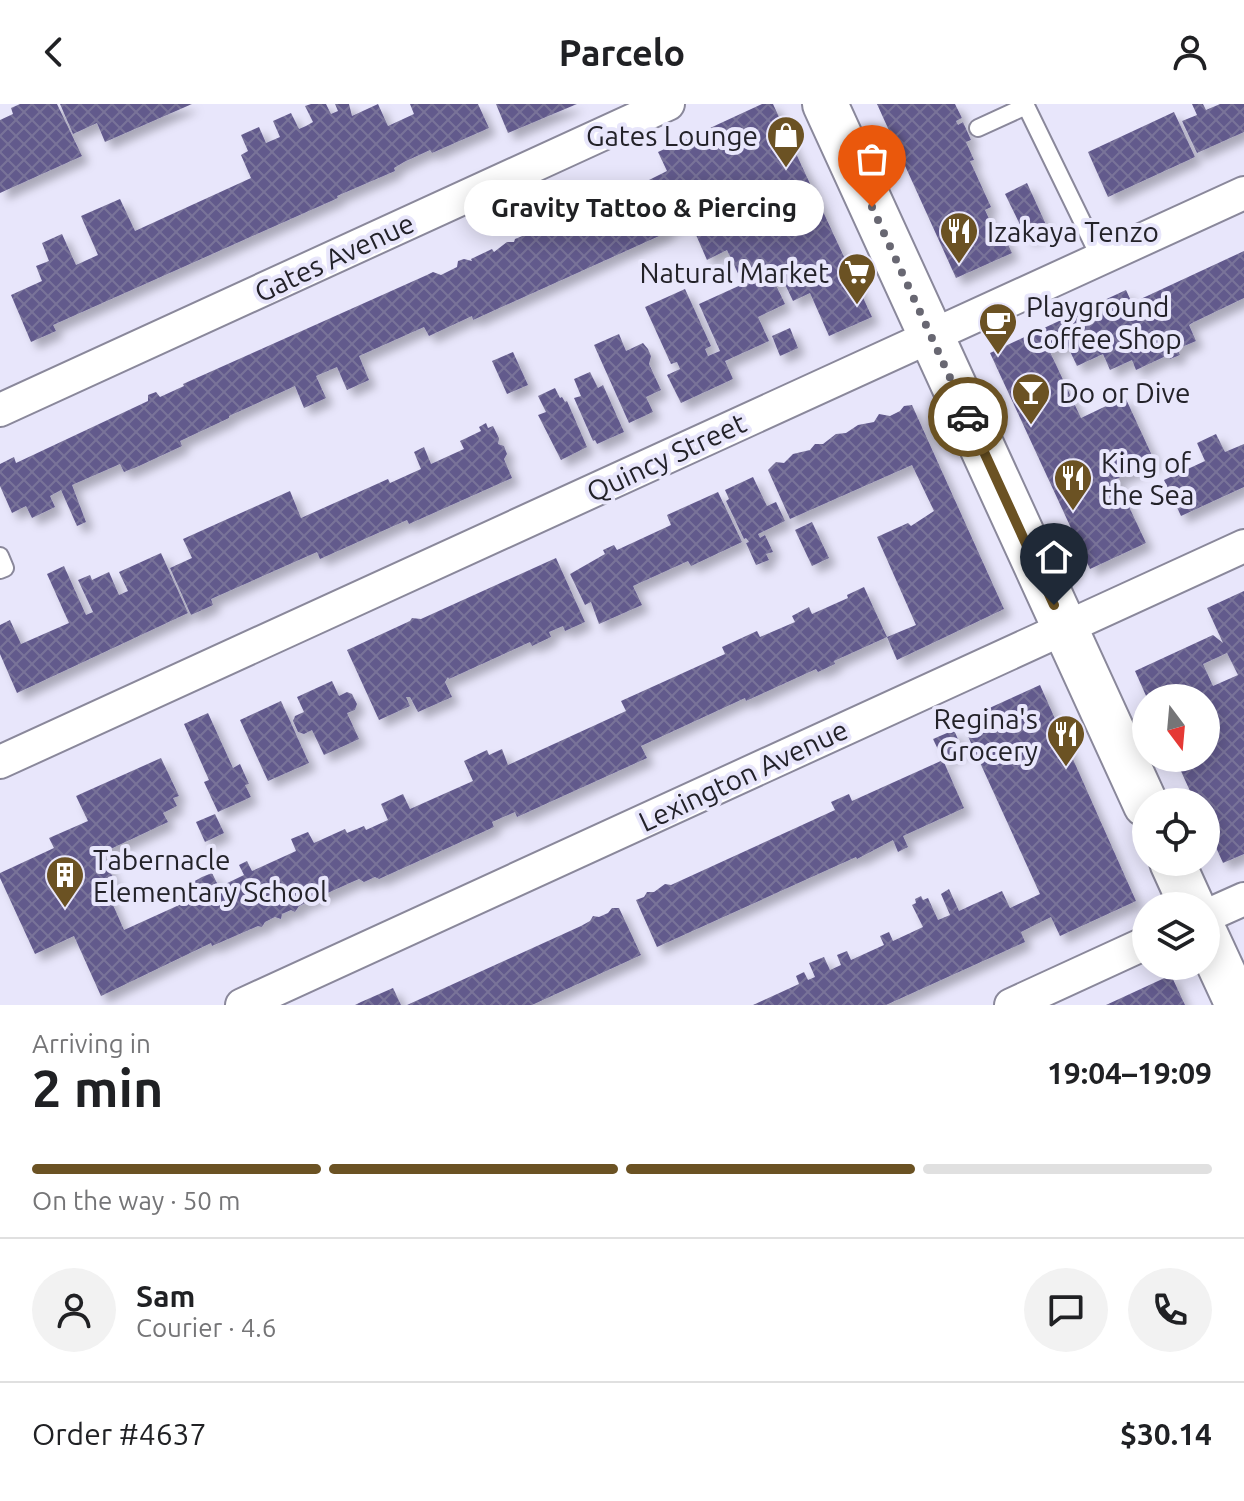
<!DOCTYPE html>
<html lang="en">
<head>
<meta charset="utf-8">
<style>
	:root { --surface:#fff; --page:#f2f2f2; --text:#202124; --muted:#757577; --line:#e0e0e0; --accent:#6b5223 }
	body { margin:0; font-family:Ubuntu,sans-serif; background:var(--page); color:var(--text); height:100vh; display:flex; flex-direction:column; font-size:30px; white-space:nowrap }
	* { box-sizing:border-box; margin:0 }
	p { font-size:26px; color:var(--muted) }
	.icon { flex:none; width:44px; height:44px; fill:none; stroke:currentColor; stroke-width:2; stroke-linecap:round; stroke-linejoin:round }
	.map { position:relative; height:901px; overflow:hidden }
	.drawer { display:flex; flex-direction:column; background:var(--surface); flex:1 }
	.drawer>* { flex:none }
	.needle { width:52px; rotate:164deg }
	.fabs { position:absolute; left:1132px; top:580px; display:grid; gap:16px }
	.fabs a { display:grid; place-items:center; width:88px; height:88px; border-radius:50%; background:var(--surface); box-shadow:0 4px 20px #0003; font-size:40px }
	.pin { position:absolute; display:grid; place-items:center; width:68px; height:68px; color:#fff; margin:-82px -34px; border-radius:50% 50% 50% 0; rotate:-45deg; box-shadow:0 0 8px #0007 }
	.pin .icon { rotate:45deg }
	.courier { position:absolute; display:grid; place-items:center; width:80px; height:80px; margin:-40px; border:6px solid #6b5223; border-radius:50%; background:#fff; color:#222; box-shadow:0 2px 10px #0007 }
	.bubble { position:absolute; height:56px; border-radius:28px; background:var(--surface); box-shadow:0 4px 20px #0003; font-size:26px; font-weight:700; line-height:56px; text-align:center }
	.summary em { font-style:normal; font-weight:700 }
	.summary div { display:flex; flex-direction:column-reverse }
	.summary { display:flex; align-items:center; justify-content:space-between; height:136px; padding:0 32px }
	h1 { font-size:52px; font-weight:700; line-height:60px }
	.bar { display:grid; grid-template-columns:repeat(4,1fr); gap:12px 8px; align-content:center; height:96px; padding:0 32px }
	.bar i { height:10px; border-radius:6px; background:var(--line) }
	.bar .current { background:var(--accent) }
	.bar p { grid-column:span 4 }
	.line { display:flex; align-items:center; gap:20px; padding:0 32px; border-top:2px solid var(--line) }
	.line div { flex:1 }
	.round { display:grid; place-items:center; flex:none; width:84px; height:84px; border-radius:42px; background:var(--page) }
	header { display:flex; justify-content:space-between; align-items:center; height:104px; padding:0 32px; background:var(--surface); font-size:36px; font-weight:700 }
	.map>svg:first-child { display:block }
	.building { fill:url(#building-cross-hatch); fill-rule:evenodd; filter:url(#shadow) }
	.lines { fill:none; stroke-linecap:round; stroke-linejoin:round }
	.lane-casing { stroke:#8a889b; stroke-width:20 }
	.street-casing { stroke:#8a889b; stroke-width:36 }
	.secondary-casing { stroke:#8a889b; stroke-width:48 }
	.lane { stroke:#fff; stroke-width:16 }
	.street { stroke:#fff; stroke-width:32 }
	.secondary { stroke:#fff; stroke-width:44 }
	.done { stroke:#686772; stroke-width:8; stroke-dasharray:0 14.4 }
	.route { stroke:#6b5223; stroke-width:10 }
	.labels { text-anchor:middle; dominant-baseline:central; stroke-width:8; stroke-linejoin:round; paint-order:stroke }
	.poi-label { font-size:28px; fill:#232229; stroke:#e8e6fb; text-anchor:start }
	.street-label { font-size:28px; fill:#232229; stroke:#e8e6fb }
</style>
</head>
<body>
<header><svg class="icon" aria-label="back" viewBox="0 0 24 24"><path d="M15 5l-7 7 7 7"/></svg>Parcelo<svg class="icon" aria-label="person" viewBox="0 0 24 24"><circle cx="12" cy="8" r="4"/><path d="M4 21q1-7 8-7t8 7"/></svg></header>
<div class="map">
<svg width="1244" height="901" viewBox="0 0 1244 901">
	<defs>
		<pattern id="building-cross-hatch" width="8" height="8" patternUnits="userSpaceOnUse" patternTransform="scale(2)"><rect width="8" height="8" fill="#625a8c"/><path d="M0 0l8 8M0 8l8-8" fill="none" stroke="#797399"/></pattern>
		<filter id="shadow"><feDropShadow dx="7" dy="7" stdDeviation="4" flood-color="#0004"/></filter>
	</defs>
	<rect width="100%" height="100%" fill="#e8e6fb"/>
	<g class="building">
		<path d="M 20,0 L 57,0 L 82,52 L 0,89 L 0,16 L 13,10 L 11,4 Z"/>
		<path d="M 60,0 L 192,0 L 105,38 L 97,19 L 73,30 Z"/>
		<path d="M 311,0 L 326,0 L 331,10 L 338,7 L 335,0 L 349,0 L 352,12 L 378,0 L 388,22 L 414,10 L 410,0 L 478,0 L 489,24 L 432,49 L 430,46 L 404,58 L 394,64 L 395,67 L 337,92 L 338,94 L 53,221 L 56,227 L 31,238 L 11,191 L 42,177 L 36,162 L 49,157 L 42,139 L 62,130 L 76,161 L 98,151 L 81,112 L 120,95 L 135,127 L 251,74 L 241,51 L 248,47 L 241,31 L 259,23 L 266,39 L 280,33 L 273,17 L 291,9 L 299,25 L 306,22 L 313,18 L 305,2 Z"/>
		<path d="M 496,0 L 577,0 L 508,29 Z"/>
		<path d="M 762,0 L 773,0 L 872,213 L 829,232 L 810,189 L 793,197 L 783,176 L 775,179 L 785,200 L 758,213 L 769,237 L 725,257 L 733,275 L 681,299 L 667,271 L 680,265 L 677,258 L 671,260 L 645,203 L 685,185 L 711,242 L 705,245 L 708,252 L 720,247 L 699,200 L 743,180 L 727,146 L 707,156 L 689,115 L 666,125 L 668,128 L 473,216 L 472,212 L 429,232 L 424,223 L 359,252 L 369,276 L 347,286 L 337,263 L 316,272 L 326,294 L 304,304 L 295,282 L 229,312 L 229,314 L 180,337 L 182,342 L 139,362 L 124,368 L 120,360 L 72,381 L 86,418 L 77,422 L 61,386 L 50,392 L 55,403 L 32,414 L 26,402 L 12,409 L 0,382 L 0,360 L 14,353 L 16,359 L 148,297 L 148,291 L 156,288 L 160,293 L 184,282 L 183,280 L 427,171 L 433,168 L 441,171 L 457,163 L 458,157 L 464,155 L 472,157 L 471,155 L 492,145 L 494,148 L 507,138 L 514,138 L 515,135 L 569,113 L 574,107 L 580,107 L 623,86 L 624,88 L 631,85 L 635,77 L 645,78 L 667,67 L 658,48 Z"/>
		<path d="M 877,0 L 955,0 L 962,14 L 956,17 L 958,21 L 963,18 L 971,36 L 966,38 L 974,56 L 970,57 L 991,103 L 985,106 L 995,128 L 1001,126 L 1012,149 L 956,174 Z"/>
		<path d="M 1192,0 L 1203,0 L 1206,6 L 1220,0 L 1244,0 L 1244,28 L 1197,49 L 1182,17 L 1197,11 Z"/>
		<path d="M 1174,8 L 1195,53 L 1108,93 L 1088,48 Z"/>
		<path d="M 1027,79 L 1048,125 L 1027,135 L 1005,90 Z"/>
		<path d="M 1244,147 L 1244,194 L 1192,219 L 1189,221 L 1196,237 L 1177,245 L 1180,251 L 1170,255 L 1168,251 L 1136,266 L 1132,256 L 1110,266 L 1103,250 L 1077,262 L 1067,241 L 1050,248 L 1081,314 L 1125,293 L 1155,358 L 1116,375 L 1146,439 L 1090,465 L 990,249 L 1126,186 L 1132,199 Z"/>
		<path d="M 790,224 L 798,244 L 780,252 L 772,232 Z"/>
		<path d="M 619,230 L 626,247 L 643,239 L 648,245 L 651,252 L 649,260 L 661,286 L 646,293 L 653,308 L 629,319 L 594,241 Z"/>
		<path d="M 513,248 L 528,281 L 507,290 L 492,257 Z"/>
		<path d="M 590,268 L 598,284 L 603,281 L 624,328 L 597,340 L 595,336 L 593,337 L 574,294 L 581,292 L 574,275 Z"/>
		<path d="M 555,284 L 560,294 L 562,293 L 565,298 L 567,297 L 587,343 L 561,356 L 538,311 L 546,308 L 538,292 Z"/>
		<path d="M 912,301 L 1004,505 L 897,556 L 887,533 L 916,521 L 877,433 L 908,419 L 911,422 L 934,407 L 912,361 L 790,415 L 768,366 L 776,358 L 784,359 L 793,350 L 810,346 L 815,340 L 823,340 L 836,330 L 846,329 L 858,321 L 874,318 L 879,310 L 890,312 L 900,307 L 904,302 Z"/>
		<path d="M 486,319 L 488,324 L 493,322 L 499,334 L 498,340 L 504,342 L 507,350 L 504,355 L 512,374 L 409,420 L 407,416 L 320,455 L 317,448 L 211,495 L 213,501 L 191,511 L 170,464 L 192,454 L 183,435 L 290,387 L 301,414 L 388,375 L 390,379 L 421,365 L 414,348 L 424,343 L 431,360 L 464,345 L 460,337 L 481,327 L 479,323 Z"/>
		<path d="M 1216,330 L 1225,348 L 1244,340 L 1244,383 L 1181,412 L 1164,376 L 1205,357 L 1197,339 Z"/>
		<path d="M 753,373 L 767,402 L 776,398 L 785,417 L 758,430 L 760,434 L 765,431 L 773,448 L 766,450 L 769,456 L 756,461 L 746,439 L 749,438 L 746,434 L 744,435 L 726,397 L 729,395 L 725,386 Z"/>
		<path d="M 718,388 L 742,438 L 691,462 L 688,457 L 633,482 L 642,501 L 599,520 L 591,498 L 585,501 L 570,470 L 605,450 L 603,446 L 614,441 L 617,446 L 671,421 L 667,411 Z"/>
		<path d="M 812,418 L 829,454 L 812,462 L 795,426 Z"/>
		<path d="M 161,449 L 188,509 L 17,589 L 0,550 L 0,521 L 10,516 L 21,540 L 69,519 L 47,470 L 64,462 L 86,511 L 93,508 L 78,476 L 90,471 L 92,476 L 109,468 L 119,491 L 128,487 L 119,468 Z"/>
		<path d="M 556,454 L 585,518 L 565,527 L 563,522 L 549,528 L 551,533 L 532,542 L 530,538 L 449,575 L 448,573 L 445,578 L 452,593 L 418,608 L 410,593 L 406,593 L 410,602 L 379,616 L 347,546 L 410,517 L 412,514 L 421,515 Z"/>
		<path d="M 864,483 L 887,533 L 834,557 L 835,560 L 818,568 L 816,565 L 746,597 L 745,594 L 641,642 L 647,654 L 561,693 L 517,713 L 515,708 L 492,718 L 494,723 L 379,775 L 375,773 L 364,778 L 359,775 L 352,778 L 299,802 L 295,808 L 291,806 L 282,810 L 281,815 L 275,813 L 265,818 L 262,823 L 258,822 L 212,842 L 211,839 L 101,892 L 74,832 L 35,850 L 0,774 L 0,769 L 54,744 L 49,734 L 88,717 L 76,692 L 161,654 L 179,692 L 173,694 L 177,702 L 163,709 L 168,718 L 102,749 L 116,781 L 106,785 L 124,826 L 199,792 L 193,778 L 202,773 L 212,769 L 219,783 L 244,771 L 239,761 L 247,757 L 252,767 L 296,747 L 291,735 L 308,728 L 314,739 L 345,725 L 347,729 L 364,722 L 366,726 L 388,716 L 381,700 L 403,690 L 410,705 L 473,677 L 464,657 L 487,646 L 489,651 L 502,645 L 508,661 L 626,607 L 621,597 L 725,550 L 722,543 L 757,527 L 760,533 L 795,518 L 792,512 L 809,503 L 812,510 L 848,494 L 847,491 Z"/>
		<path d="M 1244,487 L 1244,750 L 1223,759 L 1206,721 L 1206,698 L 1195,698 L 1175,654 L 1206,654 L 1206,594 L 1147,594 L 1135,567 L 1213,531 L 1223,539 L 1207,504 ZM 1227,549 L 1238,571 L 1213,582 L 1203,560 Z"/>
		<path d="M 332,577 L 339,592 L 347,588 L 352,590 L 357,600 L 355,606 L 347,609 L 359,635 L 324,651 L 312,626 L 304,630 L 298,628 L 293,617 L 295,612 L 304,608 L 297,593 Z"/>
		<path d="M 1040,581 L 1136,797 L 1060,832 L 1051,813 L 1021,828 L 1025,838 L 886,901 L 753,901 L 799,880 L 796,872 L 804,868 L 808,876 L 815,873 L 809,859 L 824,853 L 830,866 L 841,861 L 837,851 L 847,847 L 851,856 L 884,841 L 880,832 L 889,828 L 893,837 L 923,823 L 912,801 L 916,799 L 915,795 L 921,792 L 923,796 L 928,794 L 938,816 L 950,811 L 941,790 L 949,785 L 959,807 L 1002,787 L 1010,804 L 1040,790 L 961,617 Z"/>
		<path d="M 281,597 L 309,659 L 268,677 L 240,616 Z"/>
		<path d="M 208,609 L 233,664 L 240,660 L 249,680 L 245,681 L 251,693 L 218,708 L 204,678 L 209,676 L 184,620 Z"/>
		<path d="M 954,626 L 963,647 L 943,656 L 933,635 Z"/>
		<path d="M 943,656 L 964,704 L 903,732 L 908,743 L 898,748 L 893,736 L 857,755 L 856,753 L 657,843 L 636,796 L 644,793 L 647,788 L 654,788 L 665,780 L 671,781 L 835,706 L 831,698 L 849,690 L 852,697 Z"/>
		<path d="M 215,710 L 224,729 L 205,738 L 196,718 Z"/>
		<path d="M 612,804 L 619,804 L 641,851 L 532,901 L 407,901 L 581,822 L 590,817 L 593,812 L 599,813 L 608,809 Z"/>
		<path d="M 1171,871 L 1185,901 L 1106,901 Z"/>
		<path d="M 393,884 L 401,901 L 355,901 L 361,898 Z"/>
	</g>
	<g class="lines">
		<g class="lane-casing">
			<g id="lane">
				<path d="M 978,24 L 1026,2 L 1100,154"/>
				<path d="M 0,452 L 5,464 L 0,466"/>
			</g>
		</g>
		<g class="street-casing">
			<g id="street">
				<path d="M 0,306 L 668,0"/>
				<path d="M 0,658 L 1244,89"/>
				<path d="M 1206,812 L 1244,795"/>
				<path d="M 242,901 L 1244,442"/>
				<path d="M 1011,901 L 1146,839"/>
			</g>
		</g>
		<g class="secondary-casing">
			<g id="secondary">
				<path d="M 825,0 L 1146,701"/>
				<path d="M 1172,758 L 1192,802"/>
				<path d="M 1206,832 L 1238,901"/>
			</g>
		</g>
		<use href="#lane" class="lane"/>
		<use href="#street" class="street"/>
		<use href="#secondary" class="secondary"/>
	</g>
	<g class="lines">
		<path class="done" d="M 872,103 L 968,313"/>
		<path class="route" d="M 968,313 L 1054,501"/>
	</g>
	<defs>
		<g id="shop-pin" transform="scale(2)"><path d="M0 17L-7.5 6A9.5 9.5 0 1 1 7.5 6Z" fill="#6b5223" stroke="#e8e6fb"/><path d="M-5-2.5h2.3a2.7 3.5 0 0 1 5.4 0H5L5.5 6h-11ZM-1.5-2.5h3a1.5 2.3 0 0 0-3 0Z" fill="#fff"/></g>
		<g id="restaurant-pin" transform="scale(2)"><path d="M0 17L-7.5 6A9.5 9.5 0 1 1 7.5 6Z" fill="#6b5223" stroke="#e8e6fb"/><path d="M-5-6h1v4h1v-4h1v4h1v-4h1v5L-1.5 .5V6h-2V.5L-5-1ZM5-6V6H3V1.5H1.5Q1.5-4 5-6Z" fill="#fff"/></g>
		<g id="supermarket-pin" transform="scale(2)"><path d="M0 17L-7.5 6A9.5 9.5 0 1 1 7.5 6Z" fill="#6b5223" stroke="#e8e6fb"/><path d="M-6-5.5h2.5l.6 2H6L4.5 2H-2.5L-4.4-4H-6ZM-1.5 3.2a1.3 1.3 0 1 0 .1 0ZM3 3.2a1.3 1.3 0 1 0 .1 0Z" fill="#fff"/></g>
		<g id="cafe-pin" transform="scale(2)"><path d="M0 17L-7.5 6A9.5 9.5 0 1 1 7.5 6Z" fill="#6b5223" stroke="#e8e6fb"/><path d="M-5.5-4.5H6V0H3Q3 3.5 0 3.5H-2.5Q-5.5 3.5-5.5 0ZM3-3.2v2h1.7v-2ZM-6 4.5H4V6H-6Z" fill="#fff"/></g>
		<g id="bar-pin" transform="scale(2)"><path d="M0 17L-7.5 6A9.5 9.5 0 1 1 7.5 6Z" fill="#6b5223" stroke="#e8e6fb"/><path d="M-6-5H6L.8 .8V4.5H3.5V6h-7V4.5H-.8V.8Z" fill="#fff"/></g>
		<g id="building-pin" transform="scale(2)"><path d="M0 17L-7.5 6A9.5 9.5 0 1 1 7.5 6Z" fill="#6b5223" stroke="#e8e6fb"/><path d="M-4-6H4V6H1V3H-1V6H-4ZM-2.5-4.3h1.7v1.8h-1.7ZM.8-4.3h1.7v1.8H.8ZM-2.5-1h1.7V.8h-1.7ZM.8-1h1.7V.8H.8Z" fill="#fff"/></g>
	</defs>
	<g fill-rule="evenodd">
		<use href="#shop-pin" x="786" y="31"/>
		<use href="#restaurant-pin" x="959" y="127"/>
		<use href="#supermarket-pin" x="857" y="168"/>
		<use href="#cafe-pin" x="998" y="218"/>
		<use href="#bar-pin" x="1031" y="288"/>
		<use href="#restaurant-pin" x="1073" y="374"/>
		<use href="#restaurant-pin" x="1066" y="630"/>
		<use href="#building-pin" x="65" y="771"/>
	</g>
	<g class="labels">
		<g class="poi-label">
			<text x="758" y="31" text-anchor="end">Gates Lounge</text>
			<text x="987" y="127">Izakaya Tenzo</text>
			<text x="829" y="168" text-anchor="end">Natural Market</text>
			<text x="1026" y="202">Playground<tspan x="1026" dy="32">Coffee Shop</tspan></text>
			<text x="1059" y="288">Do or Dive</text>
			<text x="1101" y="358">King of<tspan x="1101" dy="32">the Sea</tspan></text>
			<text x="1038" y="614" text-anchor="end">Regina's<tspan x="1038" dy="32">Grocery</tspan></text>
			<text x="93" y="755">Tabernacle<tspan x="93" dy="32">Elementary School</tspan></text>
		</g>
		<g class="street-label">
			<text transform="translate(334 153) rotate(-25)">Gates Avenue</text>
			<text transform="translate(666 353) rotate(-25)">Quincy Street</text>
			<text transform="translate(743 671) rotate(-25)">Lexington Avenue</text>
		</g>
	</g>
</svg>
<div class="fabs">
<a><svg class="needle" viewBox="-14 -14 28 28"><path d="M0-13l5 13h-10z" fill="#e53935"/><path d="M0 13l5-13h-10z" fill="#757577"/></svg></a>
<a><svg class="icon" aria-label="locate" viewBox="0 0 24 24"><circle cx="12" cy="12" r="6"/><path d="M12 2v4M12 18v4M2 12h4M18 12h4"/></svg></a>
<a><svg class="icon" aria-label="layers" viewBox="0 0 24 24"><path d="M12 4l9 5-9 5-9-5zM3 14l9 5 9-5"/></svg></a>
</div>
<div class="pin" style="left:872px;top:103px;background:#ea580c"><svg class="icon" aria-label="bag" viewBox="0 0 24 24"><path d="M5 8h14l-1 12H6zM9 8a3 3 0 0 1 6 0"/></svg></div>
<div class="pin" style="left:1054px;top:501px;background:#1f2937"><svg class="icon" aria-label="home" viewBox="0 0 24 24"><path d="M3 11l9-7 9 7M6 9v11h12V9"/></svg></div>
<div class="courier" style="left:968px;top:313px"><svg class="icon" aria-label="car" viewBox="0 0 24 24"><path d="M5 17H2v-5l4-1 3-4h7l3 4 3 1v5h-3M9 17h6M6 11h13"/><circle cx="7" cy="17" r="2"/><circle cx="17" cy="17" r="2"/></svg></div>
<div class="bubble" style="left:464px;top:76px;width:360px">Gravity Tattoo &amp; Piercing</div>
</div>
<section class="drawer">
<div class="summary"><div><h1>2 min</h1><p>Arriving in</p></div><em>19:04–19:09</em></div>
<div class="bar"><i class="current"></i><i class="current"></i><i class="current"></i><i></i><p>On the way · 50 m</p></div>
<div class="line" style="height:144px"><a class="round"><svg class="icon" aria-label="person" viewBox="0 0 24 24"><circle cx="12" cy="8" r="4"/><path d="M4 21q1-7 8-7t8 7"/></svg></a><div><b>Sam</b><p>Courier · 4.6</p></div><a class="round"><svg class="icon" aria-label="chat" viewBox="0 0 24 24"><path d="M4 5h16v11H9l-5 4z"/></svg></a><a class="round"><svg class="icon" aria-label="phone" viewBox="0 0 24 24"><path d="M5 4h4l2 5-3 2q2 4 5 5l2-3 5 2v4C11 20 4 13 5 4z"/></svg></a></div>
<div class="line" style="height:104px"><div>Order #4637</div><b>$30.14</b></div>
</section>
</body>
</html>
